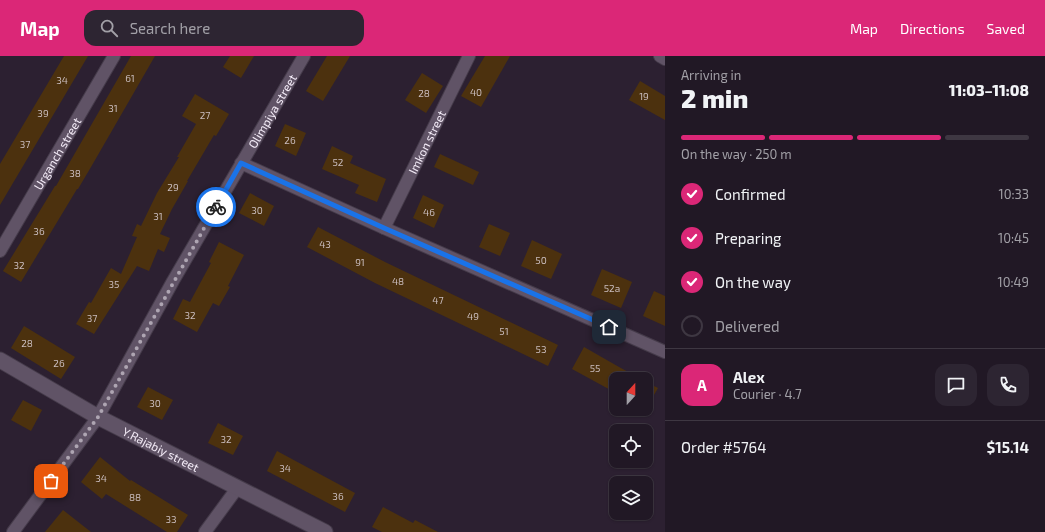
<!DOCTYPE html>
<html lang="en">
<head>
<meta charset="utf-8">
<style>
	:root { --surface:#211825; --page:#2d2532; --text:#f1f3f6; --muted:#a2a0a7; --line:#3e3742; --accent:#db2777 }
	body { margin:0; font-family:"Exo 2",sans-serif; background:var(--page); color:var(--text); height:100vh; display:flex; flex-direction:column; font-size:15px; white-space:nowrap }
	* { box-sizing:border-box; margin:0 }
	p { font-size:13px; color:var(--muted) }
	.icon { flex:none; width:22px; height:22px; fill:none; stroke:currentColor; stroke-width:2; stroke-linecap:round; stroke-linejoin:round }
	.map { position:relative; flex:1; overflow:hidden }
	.sheet { display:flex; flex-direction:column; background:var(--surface); width:380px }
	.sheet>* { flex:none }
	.needle { width:26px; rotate:21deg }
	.fabs { position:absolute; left:609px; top:316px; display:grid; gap:8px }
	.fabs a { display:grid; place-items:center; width:44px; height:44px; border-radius:8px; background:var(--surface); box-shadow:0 1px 3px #0004,0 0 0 1px var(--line); font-size:20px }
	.pin { position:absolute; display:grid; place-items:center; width:34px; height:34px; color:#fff; margin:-17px; border-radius:8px; box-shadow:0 2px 6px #0006 }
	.courier { position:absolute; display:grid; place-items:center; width:40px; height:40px; margin:-20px; border:3px solid #1a73e8; border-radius:50%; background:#fff; color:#222; box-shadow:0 1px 5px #0007 }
	.head em { font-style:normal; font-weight:800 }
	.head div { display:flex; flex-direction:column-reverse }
	.head { display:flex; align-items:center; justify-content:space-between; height:68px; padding:0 16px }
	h1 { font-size:26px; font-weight:800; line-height:30px }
	.bar { display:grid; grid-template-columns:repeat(4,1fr); gap:6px 4px; align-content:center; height:48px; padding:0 16px }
	.bar i { height:5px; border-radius:3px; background:var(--line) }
	.bar .on { background:var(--accent) }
	.bar p { grid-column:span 4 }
	.line { display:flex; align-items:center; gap:10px; padding:0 16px; border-top:1px solid var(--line) }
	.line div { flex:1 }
	.round { display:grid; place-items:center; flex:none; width:42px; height:42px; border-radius:12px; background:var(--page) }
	ol { padding:0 16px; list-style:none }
	li { display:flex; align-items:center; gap:12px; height:44px }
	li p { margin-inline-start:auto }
	li .icon { padding:4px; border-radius:50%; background:var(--accent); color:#fff; stroke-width:4 }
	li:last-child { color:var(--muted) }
	li i { width:22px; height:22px; border:2px solid var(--line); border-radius:50% }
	header { display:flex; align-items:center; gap:24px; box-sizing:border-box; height:56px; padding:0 20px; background:var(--accent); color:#fff }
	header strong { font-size:19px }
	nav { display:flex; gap:22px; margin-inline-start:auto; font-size:14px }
	.search { width:280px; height:36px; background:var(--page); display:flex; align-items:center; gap:10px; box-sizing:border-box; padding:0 14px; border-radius:12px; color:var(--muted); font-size:15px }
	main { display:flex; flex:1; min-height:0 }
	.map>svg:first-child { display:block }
	.building { fill:#4c310e }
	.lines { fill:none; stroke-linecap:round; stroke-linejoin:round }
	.minor-casing { stroke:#453b4a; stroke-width:14 }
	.tertiary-casing { stroke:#453b4a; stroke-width:17 }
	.minor { stroke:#605366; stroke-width:12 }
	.tertiary { stroke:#605366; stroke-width:15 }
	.done { stroke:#aea5b2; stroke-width:4; stroke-dasharray:0 7.2 }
	.route { stroke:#1a73e8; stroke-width:5 }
	.labels { text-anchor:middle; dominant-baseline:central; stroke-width:3; stroke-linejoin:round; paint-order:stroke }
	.number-label { font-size:10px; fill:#cabdbe }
	.street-label { font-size:12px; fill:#f4ecf8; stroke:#110c14 }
</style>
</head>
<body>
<header>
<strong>Map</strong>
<div class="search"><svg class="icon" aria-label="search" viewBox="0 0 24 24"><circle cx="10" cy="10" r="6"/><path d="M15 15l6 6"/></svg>Search here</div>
<nav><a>Map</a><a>Directions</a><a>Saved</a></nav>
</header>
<main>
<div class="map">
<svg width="665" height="476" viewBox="0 0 665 476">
	<rect width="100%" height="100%" fill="#2c2031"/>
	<g class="building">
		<path d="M 64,0 L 88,0 L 0,149 L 0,108 Z"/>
		<path d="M 131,0 L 155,0 L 91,111 L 78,133 L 77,133 L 21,226 L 3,215 L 55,130 L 56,130 Z"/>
		<path d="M 230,0 L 254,0 L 241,22 L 223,11 Z"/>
		<path d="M 327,0 L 350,0 L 323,45 L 306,35 Z"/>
		<path d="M 485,0 L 510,0 L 481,51 L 461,40 Z"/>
		<path d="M 422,17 L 443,30 L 426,57 L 405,44 Z"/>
		<path d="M 640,25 L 665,40 L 665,64 L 629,44 Z"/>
		<path d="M 195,38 L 229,58 L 216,80 L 214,79 L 187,125 L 188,125 L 172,153 L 160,178 L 170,182 L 164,196 L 158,193 L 149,215 L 137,210 L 94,278 L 76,268 L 89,246 L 91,247 L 111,212 L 121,218 L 137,181 L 132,180 L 137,168 L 141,170 L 157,137 L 179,101 L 177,101 L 196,68 L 182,60 Z"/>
		<path d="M 285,68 L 306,77 L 296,100 L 275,90 Z"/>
		<path d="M 332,90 L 353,100 L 350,107 L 386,123 L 377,146 L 355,137 L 359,129 L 322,113 Z"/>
		<path d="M 440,98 L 479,116 L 473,129 L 434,111 Z"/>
		<path d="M 250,137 L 274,150 L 264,170 L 239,157 Z"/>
		<path d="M 423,139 L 444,149 L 434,172 L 413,162 Z"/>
		<path d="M 489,168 L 510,177 L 500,200 L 479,191 Z"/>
		<path d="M 318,171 L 385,206 L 558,289 L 548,310 L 375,227 L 307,191 Z"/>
		<path d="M 532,184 L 562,198 L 551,223 L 521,210 Z"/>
		<path d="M 219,186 L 244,199 L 228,230 L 230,231 L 219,250 L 213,247 L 197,276 L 173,263 L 183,243 L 190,246 L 211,207 L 209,206 Z"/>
		<path d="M 602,213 L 632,226 L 621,252 L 591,239 Z"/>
		<path d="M 654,235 L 665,240 L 665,270 L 643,260 Z"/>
		<path d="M 24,270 L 75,301 L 61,323 L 11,292 Z"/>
		<path d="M 584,291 L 619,311 L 641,323 L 616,323 L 616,337 L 572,313 Z"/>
		<path d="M 646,326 L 658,332 L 646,353 Z"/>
		<path d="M 148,331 L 173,344 L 162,364 L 137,351 Z"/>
		<path d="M 23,344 L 42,354 L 31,375 L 11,364 Z"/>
		<path d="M 218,367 L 243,380 L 233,399 L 208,387 Z"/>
		<path d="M 277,395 L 355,437 L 345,456 L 267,415 Z"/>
		<path d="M 100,401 L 130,425 L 131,424 L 188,459 L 177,476 L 167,476 L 106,438 L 102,443 L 81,426 Z"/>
		<path d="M 383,451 L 413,467 L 415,464 L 438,476 L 382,476 L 372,471 Z"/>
		<path d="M 63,454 L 91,476 L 45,476 Z"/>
	</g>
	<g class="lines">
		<g class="minor-casing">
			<g id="minor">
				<path d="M 660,0 L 665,3"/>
				<path d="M 241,107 L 384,172 L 665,296"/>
				<path id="s1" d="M 384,172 L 469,0"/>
				<path id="s2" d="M 0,195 L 114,0"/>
				<path id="s3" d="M 13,476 L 98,361 L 173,225 L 304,0"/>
				<path d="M 205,476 L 238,431"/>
			</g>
		</g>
		<g class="tertiary-casing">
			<g id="tertiary">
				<path id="s4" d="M 0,304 L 98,361 L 325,476"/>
			</g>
		</g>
		<use href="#minor" class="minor"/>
		<use href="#tertiary" class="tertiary"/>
	</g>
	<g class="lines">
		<path class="done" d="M 51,425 L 98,361 L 216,151"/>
		<path class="route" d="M 216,151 L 241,107 L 384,172 L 609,271"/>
	</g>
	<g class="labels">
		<g class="number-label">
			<text x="130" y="22">61</text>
			<text x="62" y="24">34</text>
			<text x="476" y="36">40</text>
			<text x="424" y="37">28</text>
			<text x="644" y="40">19</text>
			<text x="113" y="52">31</text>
			<text x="43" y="57">39</text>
			<text x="205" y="59">27</text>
			<text x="290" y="84">26</text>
			<text x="25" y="88">37</text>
			<text x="338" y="106">52</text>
			<text x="75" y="117">38</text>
			<text x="173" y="131">29</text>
			<text x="257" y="154">30</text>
			<text x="429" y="156">46</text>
			<text x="158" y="160">31</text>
			<text x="39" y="175">36</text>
			<text x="325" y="188">43</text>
			<text x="541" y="204">50</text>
			<text x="360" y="206">91</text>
			<text x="19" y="209">32</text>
			<text x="398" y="225">48</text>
			<text x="114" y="228">35</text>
			<text x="612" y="232">52a</text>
			<text x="438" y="244">47</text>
			<text x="190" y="259">32</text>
			<text x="473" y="260">49</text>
			<text x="92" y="262">37</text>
			<text x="504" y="275">51</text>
			<text x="27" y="287">28</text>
			<text x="541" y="293">53</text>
			<text x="59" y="307">26</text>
			<text x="595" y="312">55</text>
			<text x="155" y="347">30</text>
			<text x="226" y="383">32</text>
			<text x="285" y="412">34</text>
			<text x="101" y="422">34</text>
			<text x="338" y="440">36</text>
			<text x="135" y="441">88</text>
			<text x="171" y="463">33</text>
		</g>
		<g class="street-label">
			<text stroke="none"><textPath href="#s3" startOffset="495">Olimpiya street</textPath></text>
			<text stroke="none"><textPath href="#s1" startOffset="96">Imkon street</textPath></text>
			<text stroke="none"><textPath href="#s2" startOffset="113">Urganch street</textPath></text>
			<text stroke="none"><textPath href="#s4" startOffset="184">Y.Rajabiy street</textPath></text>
		</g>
	</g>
</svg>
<div class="fabs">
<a><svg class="needle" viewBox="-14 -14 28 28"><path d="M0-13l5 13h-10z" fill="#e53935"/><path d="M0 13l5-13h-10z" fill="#a2a0a7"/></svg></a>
<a><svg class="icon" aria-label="locate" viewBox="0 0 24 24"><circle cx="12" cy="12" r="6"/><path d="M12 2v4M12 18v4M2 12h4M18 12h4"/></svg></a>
<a><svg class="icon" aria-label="layers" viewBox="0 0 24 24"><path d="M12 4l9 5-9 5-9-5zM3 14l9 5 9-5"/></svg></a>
</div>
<div class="pin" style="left:51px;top:425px;background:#ea580c"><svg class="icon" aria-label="bag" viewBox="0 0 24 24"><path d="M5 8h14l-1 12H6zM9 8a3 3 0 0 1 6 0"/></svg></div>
<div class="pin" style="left:609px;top:271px;background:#1f2937"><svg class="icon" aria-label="home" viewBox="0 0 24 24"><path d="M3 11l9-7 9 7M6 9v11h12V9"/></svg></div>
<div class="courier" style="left:216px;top:151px"><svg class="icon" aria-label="bike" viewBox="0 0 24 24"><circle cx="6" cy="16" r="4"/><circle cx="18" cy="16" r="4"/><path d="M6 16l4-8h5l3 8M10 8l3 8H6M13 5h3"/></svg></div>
</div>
<section class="sheet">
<div class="head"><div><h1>2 min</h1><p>Arriving in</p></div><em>11:03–11:08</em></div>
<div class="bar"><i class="on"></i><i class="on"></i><i class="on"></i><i></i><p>On the way · 250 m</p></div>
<ol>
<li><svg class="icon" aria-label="check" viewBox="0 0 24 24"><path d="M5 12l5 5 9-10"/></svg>Confirmed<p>10:33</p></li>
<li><svg class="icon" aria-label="check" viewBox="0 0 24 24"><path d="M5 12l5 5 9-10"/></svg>Preparing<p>10:45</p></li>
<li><svg class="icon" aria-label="check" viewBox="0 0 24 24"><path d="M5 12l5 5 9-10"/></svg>On the way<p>10:49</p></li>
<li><i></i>Delivered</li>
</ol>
<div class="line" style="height:72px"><b class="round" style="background:var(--accent);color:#fff">A</b><div><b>Alex</b><p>Courier · 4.7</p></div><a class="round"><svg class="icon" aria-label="chat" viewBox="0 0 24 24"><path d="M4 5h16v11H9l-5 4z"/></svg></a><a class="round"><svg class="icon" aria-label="phone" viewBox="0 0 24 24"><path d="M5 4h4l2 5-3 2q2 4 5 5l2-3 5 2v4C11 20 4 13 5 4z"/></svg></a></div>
<div class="line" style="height:52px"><div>Order #5764</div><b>$15.14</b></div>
</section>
</main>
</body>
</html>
